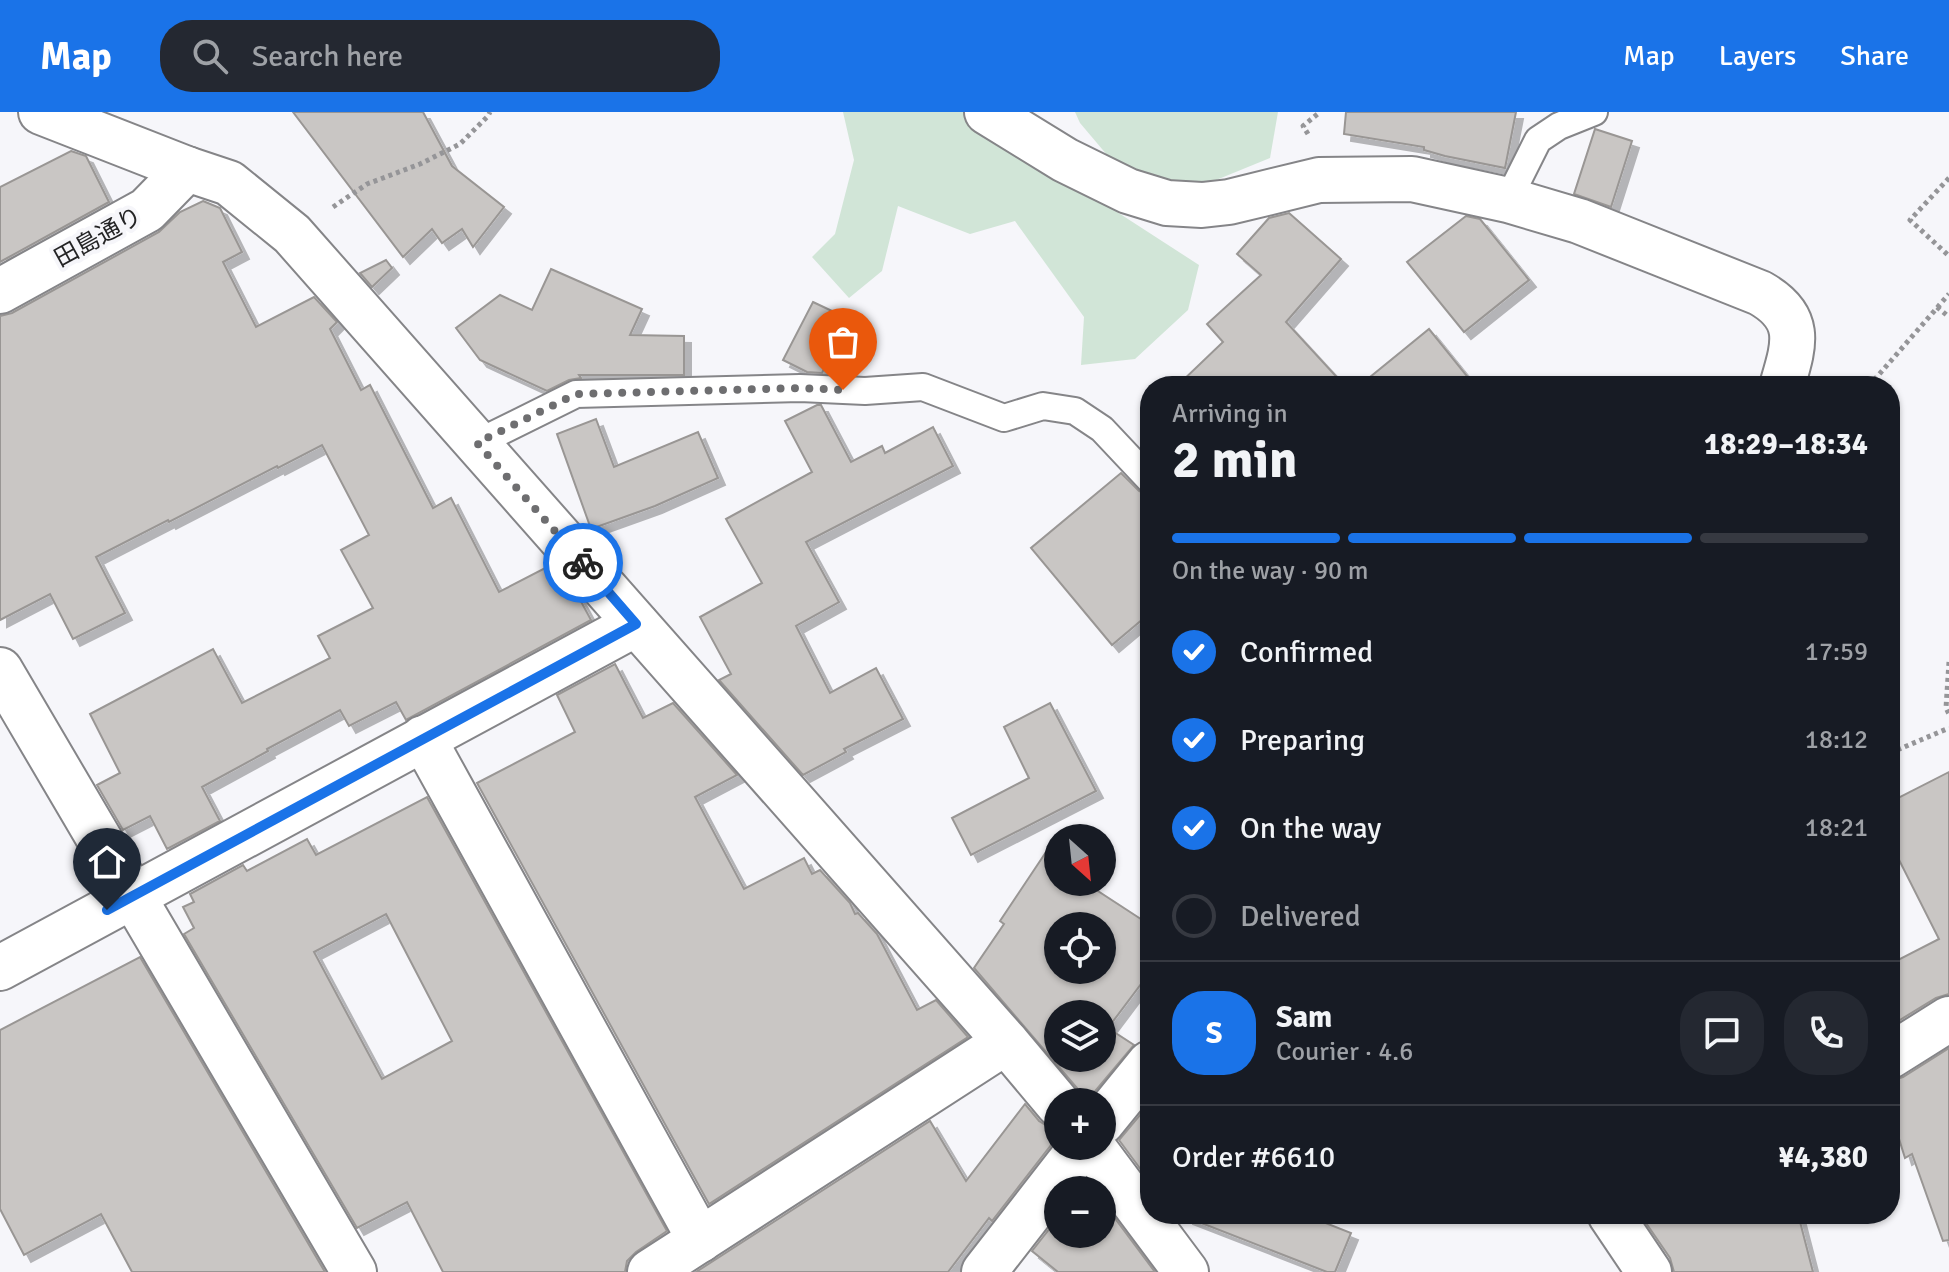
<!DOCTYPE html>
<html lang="en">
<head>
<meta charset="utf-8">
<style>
	:root { --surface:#171b24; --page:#242831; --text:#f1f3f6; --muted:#9ea1a6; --line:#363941; --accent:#1a73e8 }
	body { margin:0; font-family:Signika,"Noto Sans JP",sans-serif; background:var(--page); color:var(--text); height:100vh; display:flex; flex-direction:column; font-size:30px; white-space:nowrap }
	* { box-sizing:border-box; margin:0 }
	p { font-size:26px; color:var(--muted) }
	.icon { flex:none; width:44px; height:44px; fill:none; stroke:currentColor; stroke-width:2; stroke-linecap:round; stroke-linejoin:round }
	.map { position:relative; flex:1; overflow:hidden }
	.drawer { position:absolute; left:1140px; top:264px; width:760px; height:848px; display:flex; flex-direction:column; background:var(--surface); border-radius:32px; box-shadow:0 2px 6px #0004 }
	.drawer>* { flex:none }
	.needle { width:52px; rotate:153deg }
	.controls { position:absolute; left:1044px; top:712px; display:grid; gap:16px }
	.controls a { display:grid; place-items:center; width:72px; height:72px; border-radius:50%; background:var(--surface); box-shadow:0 2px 6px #0004; font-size:40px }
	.pin { position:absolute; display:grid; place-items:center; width:68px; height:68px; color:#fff; margin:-82px -34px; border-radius:50% 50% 50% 0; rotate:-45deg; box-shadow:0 0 8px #0007 }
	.pin .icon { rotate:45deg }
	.courier { position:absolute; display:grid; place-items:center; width:80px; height:80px; margin:-40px; border:6px solid #1a73e8; border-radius:50%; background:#fff; color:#222; box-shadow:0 2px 10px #0007 }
	.headline em { font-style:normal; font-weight:700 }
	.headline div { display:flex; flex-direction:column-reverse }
	.headline { display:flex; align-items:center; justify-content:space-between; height:136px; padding:0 32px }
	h1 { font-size:52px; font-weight:700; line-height:60px }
	.bar { display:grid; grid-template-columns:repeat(4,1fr); gap:12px 8px; align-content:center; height:96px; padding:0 32px }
	.bar i { height:10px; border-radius:6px; background:var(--line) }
	.bar .active { background:var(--accent) }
	.bar p { grid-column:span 4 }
	.line { display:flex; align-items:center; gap:20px; padding:0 32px; border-top:2px solid var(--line) }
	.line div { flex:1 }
	.round { display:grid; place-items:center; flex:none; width:84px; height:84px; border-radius:32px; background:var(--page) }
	ol { padding:0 32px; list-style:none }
	li { display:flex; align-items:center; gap:24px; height:88px }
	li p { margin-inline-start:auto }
	li .icon { padding:8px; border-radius:50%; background:var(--accent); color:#fff; stroke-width:4 }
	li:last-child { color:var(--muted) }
	li i { width:44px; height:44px; border:4px solid var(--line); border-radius:50% }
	header { display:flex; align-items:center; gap:48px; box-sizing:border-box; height:112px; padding:0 40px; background:var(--accent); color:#fff }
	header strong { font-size:38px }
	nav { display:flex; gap:44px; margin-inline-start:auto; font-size:28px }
	.search { width:560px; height:72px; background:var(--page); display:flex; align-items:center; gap:20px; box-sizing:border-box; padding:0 28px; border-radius:32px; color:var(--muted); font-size:30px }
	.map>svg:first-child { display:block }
	.green { fill:#d1e5d7 }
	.building { fill:#c9c6c4; stroke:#999694; stroke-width:2; fill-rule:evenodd; filter:url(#shadow) }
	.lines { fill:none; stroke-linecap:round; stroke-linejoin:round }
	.lane-casing { stroke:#858588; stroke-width:30 }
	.street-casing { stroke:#858588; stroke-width:48 }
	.path { stroke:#959598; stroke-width:5; stroke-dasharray:4 4; stroke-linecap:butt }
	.lane { stroke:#fff; stroke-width:26 }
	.street { stroke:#fff; stroke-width:44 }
	.done { stroke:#6e6e70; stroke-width:8; stroke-dasharray:0 14.4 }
	.route { stroke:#1a73e8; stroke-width:10 }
	.labels { text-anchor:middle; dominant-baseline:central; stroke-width:8; stroke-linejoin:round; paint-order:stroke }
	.street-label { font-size:24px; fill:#242425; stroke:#f6f6fa }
</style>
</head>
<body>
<header>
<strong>Map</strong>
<div class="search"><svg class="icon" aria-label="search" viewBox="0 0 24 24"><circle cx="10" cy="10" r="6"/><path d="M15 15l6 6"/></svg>Search here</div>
<nav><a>Map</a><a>Layers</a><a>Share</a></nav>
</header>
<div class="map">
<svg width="1949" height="1160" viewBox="0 0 1949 1160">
	<defs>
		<filter id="shadow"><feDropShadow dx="7" dy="7" stdDeviation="0" flood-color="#0004"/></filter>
	</defs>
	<rect width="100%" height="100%" fill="#f6f6fa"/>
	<g class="green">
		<path d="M 843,0 L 1006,0 L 1114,98 L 1199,153 L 1188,198 L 1135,247 L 1081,253 L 1084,205 L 1015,109 L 970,122 L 898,94 L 882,159 L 849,186 L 812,145 L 835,122 L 854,48 Z"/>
		<path d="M 1075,0 L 1278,0 L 1270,46 L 1199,75 L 1124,63 L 1080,11 Z"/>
	</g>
	<g class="building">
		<path d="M 293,0 L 423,0 L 452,54 L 504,95 L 473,135 L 462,117 L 442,131 L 432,117 L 403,145 Z"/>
		<path d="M 1346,0 L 1516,0 L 1505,56 L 1445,44 L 1424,38 L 1424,35 L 1344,22 Z"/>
		<path d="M 1595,17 L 1632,29 L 1611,95 L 1574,82 Z"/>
		<path d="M 71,39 L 86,44 L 109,90 L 0,150 L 0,75 Z"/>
		<path d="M 203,89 L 220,96 L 242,140 L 223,150 L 256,215 L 314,185 L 337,210 L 330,217 L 361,278 L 370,273 L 433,396 L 451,386 L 499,480 L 551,453 L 578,484 L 591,508 L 406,608 L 396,590 L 349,614 L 340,598 L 267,637 L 268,639 L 202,675 L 220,709 L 167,737 L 150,704 L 123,718 L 97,673 L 120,661 L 90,602 L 213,537 L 242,591 L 330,546 L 318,524 L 373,496 L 341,438 L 369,423 L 322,333 L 278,356 L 277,354 L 169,410 L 168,408 L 96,445 L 125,501 L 73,527 L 50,482 L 0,508 L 0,204 L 12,201 L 159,120 L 180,100 Z"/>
		<path d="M 1289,101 L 1341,147 L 1286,210 L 1345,274 L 1177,274 L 1223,230 L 1207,212 L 1261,163 L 1237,142 L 1269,106 Z"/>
		<path d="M 1466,104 L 1480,107 L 1529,168 L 1464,220 L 1407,150 Z"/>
		<path d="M 386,148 L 392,156 L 372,175 L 360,161 Z"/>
		<path d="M 551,157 L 642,197 L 630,223 L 684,224 L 684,263 L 579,263 L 581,266 L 569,268 L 547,279 L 480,248 L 456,216 L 500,183 L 532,198 Z"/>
		<path d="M 813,190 L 849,207 L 822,261 L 807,260 L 783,248 Z"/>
		<path d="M 1429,217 L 1475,274 L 1359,274 Z"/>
		<path d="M 817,293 L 821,293 L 851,350 L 882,334 L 885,341 L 933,315 L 953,354 L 806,430 L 839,490 L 796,514 L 830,581 L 876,556 L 903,607 L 844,637 L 846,640 L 803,663 L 719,568 L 731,562 L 700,505 L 762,471 L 726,407 L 812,360 L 785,309 Z"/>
		<path d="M 596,307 L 614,355 L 698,320 L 718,366 L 655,394 L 591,417 L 557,322 Z"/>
		<path d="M 1121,361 L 1139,379 L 1150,384 L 1150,501 L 1112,533 L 1031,436 Z"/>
		<path d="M 615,552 L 643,606 L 673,591 L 737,663 L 695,685 L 744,777 L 804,746 L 812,762 L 820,758 L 850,791 L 855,802 L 858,801 L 877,822 L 917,898 L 936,888 L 968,925 L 709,1092 L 477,671 L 575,620 L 557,583 Z"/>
		<path d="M 1050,591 L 1096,679 L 971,743 L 952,706 L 1029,666 L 1004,615 Z"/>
		<path d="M 1949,660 L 1949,882 L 1936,886 L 1890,914 L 1890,852 L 1939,827 L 1890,730 L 1890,690 Z"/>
		<path d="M 427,685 L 667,1119 L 636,1140 L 627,1149 L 625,1160 L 443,1160 L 407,1090 L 357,1116 L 184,822 L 194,816 L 183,795 L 194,790 L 190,782 L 243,753 L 247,759 L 307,727 L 316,743 ZM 386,802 L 452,929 L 382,967 L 314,840 Z"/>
		<path d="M 1058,722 L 1058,770 L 1084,770 L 1150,813 L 1150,860 L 1108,916 L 1134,933 L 1086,990 L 1083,990 L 1077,976 L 974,856 L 1004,812 L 1000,809 ZM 1058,814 L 1102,814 L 1102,858 L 1058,858 ZM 1058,902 L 1102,902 L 1102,946 L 1058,946 Z"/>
		<path d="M 140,845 L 325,1160 L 132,1160 L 101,1102 L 24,1143 L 0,1097 L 0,918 Z"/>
		<path d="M 1949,936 L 1949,1128 L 1943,1129 L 1912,1042 L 1905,1046 L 1890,998 L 1890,969 L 1903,965 Z"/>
		<path d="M 1150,991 L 1150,1070 L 1119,1028 Z"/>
		<path d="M 1025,992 L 1039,1009 L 1049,1015 L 1058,1016 L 1058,1024 L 992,1109 L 989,1106 L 948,1160 L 696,1160 L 930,1009 L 966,1069 Z"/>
		<path d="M 1102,1089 L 1155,1160 L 1058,1160 L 1032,1139 L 1058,1106 L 1058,1122 L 1102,1122 Z"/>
		<path d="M 1186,1102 L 1303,1102 L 1351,1121 L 1335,1160 L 1327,1160 L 1186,1105 Z"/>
		<path d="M 1662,1102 L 1798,1102 L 1813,1160 L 1674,1160 L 1670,1146 L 1646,1111 Z"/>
	</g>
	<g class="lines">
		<g class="lane-casing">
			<g id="lane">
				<path d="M 1508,88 L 1538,28 L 1559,14 L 1594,0"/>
				<path d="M 477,331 L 576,282 L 800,276 L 865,279 L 923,275 L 1004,306 L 1043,294 L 1075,299 L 1102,317 L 1150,368"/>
			</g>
		</g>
		<g class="street-casing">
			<g id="street">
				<path d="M 41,0 L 187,57 L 229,71 L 292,122 L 1006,930 L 1058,992"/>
				<path d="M 987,0 L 1065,48 L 1128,79 L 1167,91 L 1202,93 L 1229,90 L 1319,68 L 1412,67 L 1508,88 L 1579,109 L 1760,181 C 1804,206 1794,233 1782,274"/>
				<path d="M 0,179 L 147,98 L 187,57"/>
				<path d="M 0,558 L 354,1160"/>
				<path d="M 423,626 L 700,1128"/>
				<path d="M 0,856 L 636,512"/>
				<path d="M 1890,944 L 1949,907"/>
				<path d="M 1102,1010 L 1150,951"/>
				<path d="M 1092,1034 L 1186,1160"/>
				<path d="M 1610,1102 L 1649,1160"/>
				<path d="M 650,1160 L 1006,930"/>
				<path d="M 984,1160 L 1082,1034"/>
			</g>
		</g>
		<g class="path">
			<path d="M 1308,22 L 1303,14 L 1320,0"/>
			<path d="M 1949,66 L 1910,108 L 1949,144"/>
			<path d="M 333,95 L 367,72 L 420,52 L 460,32 L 488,4 L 490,0"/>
			<path d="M 1937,195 L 1949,205"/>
			<path d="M 1869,274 L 1949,182"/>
			<path d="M 1949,550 L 1946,596 L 1949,602"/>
			<path d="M 1890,641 L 1949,616"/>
		</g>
		<use href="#lane" class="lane"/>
		<use href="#street" class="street"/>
	</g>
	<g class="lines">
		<path class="done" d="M 583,451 L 477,331 L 576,282 L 800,276 L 843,278"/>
		<path class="route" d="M 107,798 L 636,512 L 583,451"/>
	</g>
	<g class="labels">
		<g class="street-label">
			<text transform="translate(98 125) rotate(-29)">田島通り</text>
		</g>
	</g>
</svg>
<div class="controls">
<a><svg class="needle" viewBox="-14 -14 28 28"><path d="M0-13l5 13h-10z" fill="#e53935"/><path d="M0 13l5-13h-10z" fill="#9ea1a6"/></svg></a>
<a><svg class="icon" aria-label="locate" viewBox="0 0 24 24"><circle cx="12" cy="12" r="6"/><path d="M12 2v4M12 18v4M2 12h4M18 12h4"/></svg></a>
<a><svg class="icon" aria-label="layers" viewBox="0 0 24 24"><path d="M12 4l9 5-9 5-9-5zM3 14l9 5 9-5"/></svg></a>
<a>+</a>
<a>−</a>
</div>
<div class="pin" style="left:843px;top:278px;background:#ea580c"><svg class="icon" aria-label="bag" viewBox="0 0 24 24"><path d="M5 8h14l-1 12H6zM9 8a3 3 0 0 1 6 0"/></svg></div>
<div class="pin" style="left:107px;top:798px;background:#1f2937"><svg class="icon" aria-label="home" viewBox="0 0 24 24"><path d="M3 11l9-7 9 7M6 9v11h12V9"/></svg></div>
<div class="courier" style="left:583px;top:451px"><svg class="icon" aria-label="bike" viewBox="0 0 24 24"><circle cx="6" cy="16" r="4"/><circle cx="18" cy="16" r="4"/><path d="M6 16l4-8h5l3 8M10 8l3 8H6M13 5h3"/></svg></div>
<section class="drawer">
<div class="headline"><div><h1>2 min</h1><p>Arriving in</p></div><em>18:29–18:34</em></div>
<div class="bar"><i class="active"></i><i class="active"></i><i class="active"></i><i></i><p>On the way · 90 m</p></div>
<ol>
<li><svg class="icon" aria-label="check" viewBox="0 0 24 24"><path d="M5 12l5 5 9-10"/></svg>Confirmed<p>17:59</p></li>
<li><svg class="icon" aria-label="check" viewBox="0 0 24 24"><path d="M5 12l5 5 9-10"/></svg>Preparing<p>18:12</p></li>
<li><svg class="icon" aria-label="check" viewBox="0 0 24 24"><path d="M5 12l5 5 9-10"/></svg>On the way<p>18:21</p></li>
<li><i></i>Delivered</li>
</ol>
<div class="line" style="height:144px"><b class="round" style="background:var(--accent);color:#fff">S</b><div><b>Sam</b><p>Courier · 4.6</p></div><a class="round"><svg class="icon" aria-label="chat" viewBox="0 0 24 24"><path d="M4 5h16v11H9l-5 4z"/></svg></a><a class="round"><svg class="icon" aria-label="phone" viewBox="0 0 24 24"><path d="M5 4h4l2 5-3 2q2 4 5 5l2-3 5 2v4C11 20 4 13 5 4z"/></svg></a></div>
<div class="line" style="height:104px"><div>Order #6610</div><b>¥4,380</b></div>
</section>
</div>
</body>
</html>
